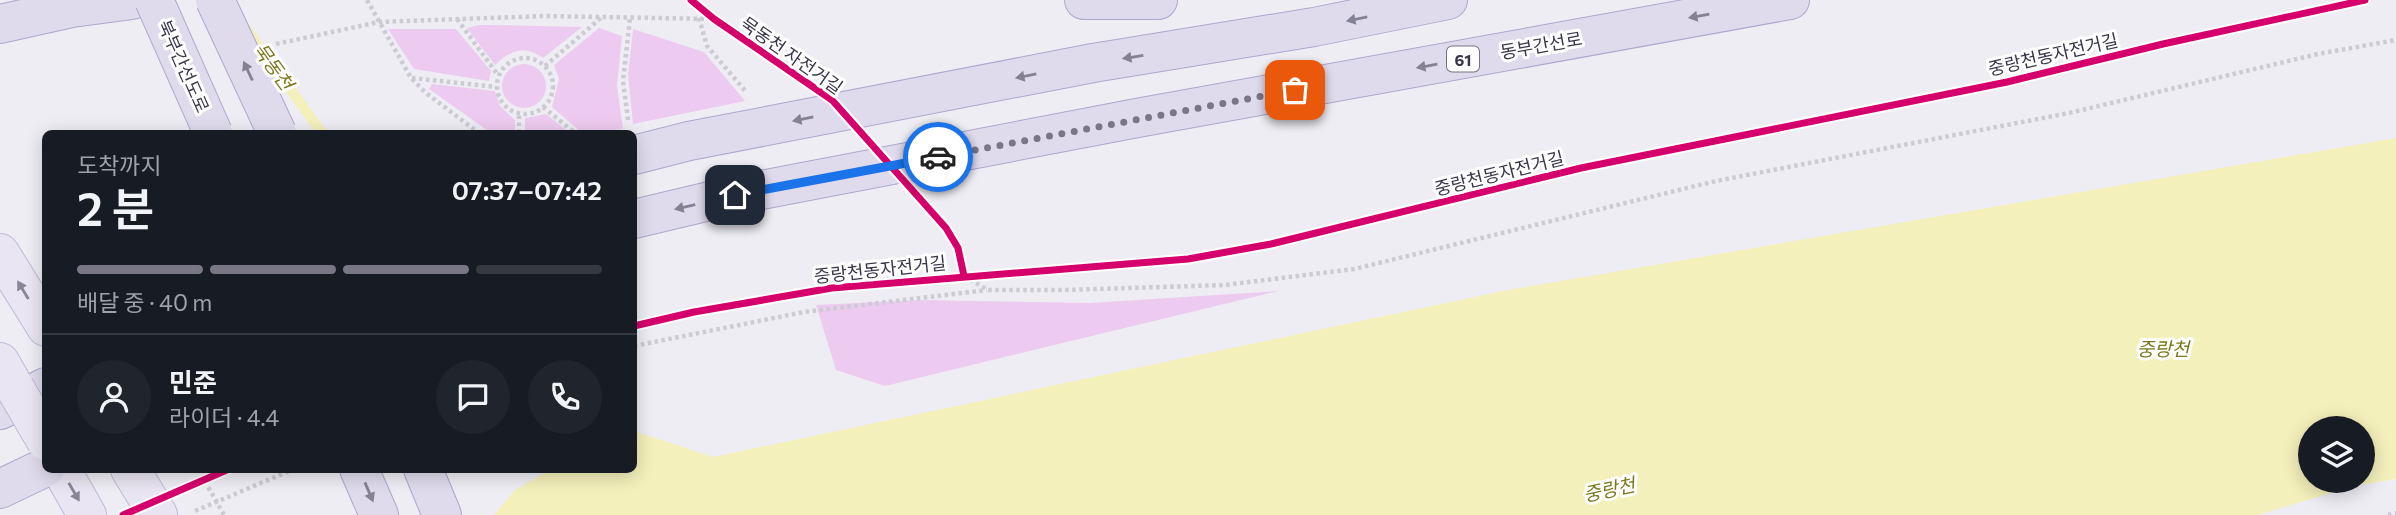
<!DOCTYPE html>
<html lang="ko">
<head>
<meta charset="utf-8">
<style>
	:root { --surface:#171b24; --page:#20242c; --text:#f1f3f6; --muted:#9ea1a6; --line:#363941; --accent:#797786 }
	body { margin:0; font-family:Commissioner,"Noto Sans KR",sans-serif; background:var(--page); color:var(--text); height:100vh; display:flex; flex-direction:column; font-size:26px; white-space:nowrap }
	* { box-sizing:border-box; margin:0 }
	p { font-size:23px; color:var(--muted) }
	.icon { flex:none; width:38px; height:38px; fill:none; stroke:currentColor; stroke-width:2; stroke-linecap:round; stroke-linejoin:round }
	.map { position:relative; flex:1; overflow:hidden }
	.details { position:absolute; left:42px; top:130px; width:595px; height:343px; display:flex; flex-direction:column; background:var(--surface); border-radius:10px; box-shadow:0 4px 18px #0003 }
	.details>* { flex:none }
	.controls { position:absolute; left:2298px; top:416px; display:grid; gap:14px }
	.controls a { display:grid; place-items:center; width:77px; height:77px; border-radius:50%; background:var(--surface); box-shadow:0 4px 18px #0003; font-size:35px }
	.pin { position:absolute; display:grid; place-items:center; width:60px; height:60px; color:#fff; margin:-30px; border-radius:14px; box-shadow:0 4px 10px #0006 }
	.courier { position:absolute; display:grid; place-items:center; width:70px; height:70px; margin:-35px; border:5px solid #1a73e8; border-radius:50%; background:#fff; color:#222; box-shadow:0 2px 9px #0007 }
	.overview em { font-style:normal; font-weight:600 }
	.overview div { display:flex; flex-direction:column-reverse }
	.overview { display:flex; align-items:center; justify-content:space-between; height:119px; padding:0 35px }
	h1 { font-size:46px; font-weight:600; line-height:52px }
	.bar { display:grid; grid-template-columns:repeat(4,1fr); gap:10px 7px; align-content:center; height:84px; padding:0 35px }
	.bar i { height:9px; border-radius:5px; background:var(--line) }
	.bar .selected { background:var(--accent) }
	.bar p { grid-column:span 4 }
	.line { display:flex; align-items:center; gap:18px; padding:0 35px; border-top:2px solid var(--line) }
	.line div { flex:1 }
	.round { display:grid; place-items:center; flex:none; width:74px; height:74px; border-radius:37px; background:var(--page) }
	.map>svg:first-child { display:block }
	.green { fill:#edcbf0 }
	.water { fill:#f4f0bb; fill-rule:evenodd }
	.lines { fill:none; stroke-linecap:round; stroke-linejoin:round }
	.stream { stroke:#f4f0bb; stroke-width:10 }
	.primary-casing { stroke:#c0b9d8; stroke-width:40 }
	.highway-casing { stroke:#ada6ce; stroke-width:40 }
	.path { stroke:#cccbd3; stroke-width:4.5; stroke-dasharray:3.5 3.5; stroke-linecap:butt }
	.primary { stroke:#e9e5f2; stroke-width:38 }
	.highway { stroke:#dfdbed; stroke-width:38 }
	.primary-bridge-casing { stroke:#c0b9d8; stroke-width:40; stroke-linecap:butt }
	.highway-bridge-casing { stroke:#ada6ce; stroke-width:40; stroke-linecap:butt }
	.path-bridge { stroke:#cccbd3; stroke-width:4.5; stroke-dasharray:3.5 3.5; stroke-linecap:butt }
	.primary-bridge { stroke:#e9e5f2; stroke-width:38 }
	.highway-bridge { stroke:#dfdbed; stroke-width:38 }
	.cycleway-casing { stroke:#fff; stroke-width:11 }
	.cycleway { stroke:#d6006c; stroke-width:7 }
	.oneway { fill:#848194 }
	.oneway2 { fill:#898597 }
	.done { stroke:#797786; stroke-width:7; stroke-dasharray:0 12.6 }
	.route { stroke:#1a73e8; stroke-width:9 }
	.labels { text-anchor:middle; dominant-baseline:central; stroke-width:6; stroke-linejoin:round; paint-order:stroke }
	.shield { fill:#fff; stroke:#757382; stroke-width:2 }
	.shield-label { font-size:16px; font-weight:bold; fill:#3a374c }
	.street-label { font-size:18px; fill:#3a374c; stroke:#fff }
	.water-label { font-size:19px; font-style:italic; fill:#7c781d; stroke:#fff }
</style>
</head>
<body>
<div class="map">
<svg width="2396" height="515" viewBox="0 0 2396 515">
	<rect width="100%" height="100%" fill="#eeedf3"/>
	<g class="green">
		<path d="M 479,25 L 493,25 L 582,27 L 543,58 C 524,45 511,50 495,65 L 467,28 Z"/>
		<path d="M 599,28 L 622,36 L 617,86 L 623,129 L 582,133 L 552,107 L 559,79 L 554,65 Z"/>
		<path d="M 388,29 L 456,29 L 491,71 L 489,81 L 414,69 Z"/>
		<path d="M 633,29 L 704,52 L 745,101 L 633,124 L 628,75 Z"/>
		<circle cx="524" cy="86" r="22"/>
		<path d="M 432,84 L 495,91 L 500,106 L 515,120 L 515,133 L 491,133 L 429,89 Z"/>
		<path d="M 546,114 L 570,133 L 525,133 L 525,118 Z"/>
		<path d="M 1278,291 L 885,386 L 836,370 L 816,305 L 920,300 L 1090,303 Z"/>
	</g>
	<path class="water" d="M 2396,138 L 2396,479 L 2354,486 L 2258,515 L 494,515 L 515,490 L 551,469 L 634,469 L 634,431 L 713,457 L 1508,290 ZM 2310,429 L 2362,429 L 2362,481 L 2310,481 Z"/>
	<g class="lines">
		<path class="stream" d="M 246,28 L 322,133"/>
		<g class="primary-casing">
			<g id="primary">
				<path d="M 0,253 L 46,327"/>
				<path d="M 0,362 L 15,388"/>
				<path d="M 61,469 L 87,515"/>
				<path d="M 130,469 L 158,515"/>
			</g>
		</g>
		<g class="highway-casing">
			<g id="highway">
				<path d="M 1084,0 L 1158,0"/>
				<path d="M 0,24 L 72,8 L 132,0"/>
				<path d="M 634,155 L 689,141 L 1093,63 L 1314,27 L 1448,0"/>
				<path d="M 634,219 L 735,195 L 1137,118 L 1790,0"/>
				<path d="M 0,410 L 46,387"/>
				<path d="M 359,469 L 379,515"/>
				<path d="M 423,469 L 442,515"/>
				<path d="M 0,489 L 46,467"/>
			</g>
		</g>
		<g class="path">
			<path d="M 367,0 L 411,78 L 426,93 L 479,133"/>
			<path d="M 699,18 L 707,46 L 747,93"/>
			<path d="M 457,19 L 498,75"/>
			<path d="M 276,44 L 379,22 L 543,16 L 714,19"/>
			<circle cx="525" cy="86" r="28"/>
			<path d="M 545,66 L 602,17"/>
			<path d="M 412,78 L 496,87"/>
			<path d="M 543,107 L 575,133"/>
			<path d="M 628,120 L 623,81 L 630,18"/>
			<path d="M 519,133 L 519,114"/>
			<path d="M 964,276 L 988,290 L 1064,290 L 1225,285 L 1354,269 L 1716,181 L 2069,113 L 2318,54 L 2396,40"/>
			<path d="M 634,346 L 804,312 L 987,290"/>
			<path d="M 195,511 L 294,469"/>
			<path d="M 2388,515 L 2396,513"/>
		</g>
		<use href="#primary" class="primary"/>
		<use href="#highway" class="highway"/>
		<g class="primary-bridge-casing">
			<path id="primary-bridge" d="M 15,388 L 46,441"/>
		</g>
		<g class="highway-bridge-casing">
			<g id="highway-bridge">
				<path d="M 154,0 L 213,133"/>
				<path d="M 215,0 L 277,133"/>
			</g>
		</g>
		<path class="path-bridge" d="M 198,469 L 224,515"/>
		<use href="#primary-bridge" class="primary-bridge"/>
		<use href="#highway-bridge" class="highway-bridge"/>
		<g class="cycleway-casing">
			<g id="cycleway">
				<path d="M 691,0 L 714,19 L 832,100 L 946,228 L 958,248 L 964,276"/>
				<path d="M 634,326 L 694,312 L 832,288 L 1188,259 L 1271,244 L 1581,168 L 2007,82 L 2163,44 L 2365,0"/>
				<path d="M 123,515 L 229,469"/>
			</g>
		</g>
		<use href="#cycleway" class="cycleway"/>
	</g>
	<defs><path id="oneway-solid" d="M-6-.8H1V-3.2L6.5 0L1 3.2V.8H-6Z" transform="scale(1.75)"/></defs>
	<g class="oneway">
		<use href="#oneway-solid" transform="translate(1699 16) rotate(170)"/>
		<use href="#oneway-solid" transform="translate(1357 19) rotate(169)"/>
		<use href="#oneway-solid" transform="translate(1133 57) rotate(171)"/>
		<use href="#oneway-solid" transform="translate(1427 66) rotate(170)"/>
		<use href="#oneway-solid" transform="translate(248 71) rotate(-115)"/>
		<use href="#oneway-solid" transform="translate(1026 76) rotate(169)"/>
		<use href="#oneway-solid" transform="translate(803 119) rotate(169)"/>
		<use href="#oneway-solid" transform="translate(685 207) rotate(167)"/>
		<use href="#oneway-solid" transform="translate(369 492) rotate(67)"/>
	</g>
	<g class="oneway2">
		<use href="#oneway-solid" transform="translate(23 290) rotate(-121)"/>
		<use href="#oneway-solid" transform="translate(74 492) rotate(60)"/>
	</g>
	<g class="lines">
		<path class="done" d="M 938,157 L 1295,90"/>
		<path class="route" d="M 735,195 L 938,157"/>
	</g>
	<g class="labels">
		<rect class="shield" x="1447" y="46.5" width="32" height="25" rx="5"/>
		<g class="shield-label">
			<text x="1463" y="59">61</text>
		</g>
		<g class="street-label">
			<text transform="translate(1541 45) rotate(-10)">동부간선로</text>
			<text transform="translate(2053 54) rotate(-13)">중랑천동자전거길</text>
			<text transform="translate(792 55) rotate(35)">묵동천 자전거길</text>
			<text transform="translate(184 66) rotate(66)">북부간선도로</text>
			<text transform="translate(1499 173) rotate(-14)">중랑천동자전거길</text>
			<text transform="translate(880 269) rotate(-6)">중랑천동자전거길</text>
		</g>
		<g class="water-label">
			<text transform="translate(274 66) rotate(54)">묵동천</text>
			<text x="2163" y="348">중랑천</text>
			<text transform="translate(1609 489) rotate(-12)">중랑천</text>
		</g>
	</g>
</svg>
<div class="controls">
<a><svg class="icon" aria-label="layers" viewBox="0 0 24 24"><path d="M12 4l9 5-9 5-9-5zM3 14l9 5 9-5"/></svg></a>
</div>
<div class="pin" style="left:1295px;top:90px;background:#ea580c"><svg class="icon" aria-label="bag" viewBox="0 0 24 24"><path d="M5 8h14l-1 12H6zM9 8a3 3 0 0 1 6 0"/></svg></div>
<div class="pin" style="left:735px;top:195px;background:#1f2937"><svg class="icon" aria-label="home" viewBox="0 0 24 24"><path d="M3 11l9-7 9 7M6 9v11h12V9"/></svg></div>
<div class="courier" style="left:938px;top:157px"><svg class="icon" aria-label="car" viewBox="0 0 24 24"><path d="M5 17H2v-5l4-1 3-4h7l3 4 3 1v5h-3M9 17h6M6 11h13"/><circle cx="7" cy="17" r="2"/><circle cx="17" cy="17" r="2"/></svg></div>
<section class="details">
<div class="overview"><div><h1>2 분</h1><p>도착까지</p></div><em>07:37–07:42</em></div>
<div class="bar"><i class="selected"></i><i class="selected"></i><i class="selected"></i><i></i><p>배달 중 · 40 m</p></div>
<div class="line" style="height:126px"><a class="round"><svg class="icon" aria-label="person" viewBox="0 0 24 24"><circle cx="12" cy="8" r="4"/><path d="M4 21q1-7 8-7t8 7"/></svg></a><div><b>민준</b><p>라이더 · 4.4</p></div><a class="round"><svg class="icon" aria-label="chat" viewBox="0 0 24 24"><path d="M4 5h16v11H9l-5 4z"/></svg></a><a class="round"><svg class="icon" aria-label="phone" viewBox="0 0 24 24"><path d="M5 4h4l2 5-3 2q2 4 5 5l2-3 5 2v4C11 20 4 13 5 4z"/></svg></a></div>
</section>
</div>
</body>
</html>
